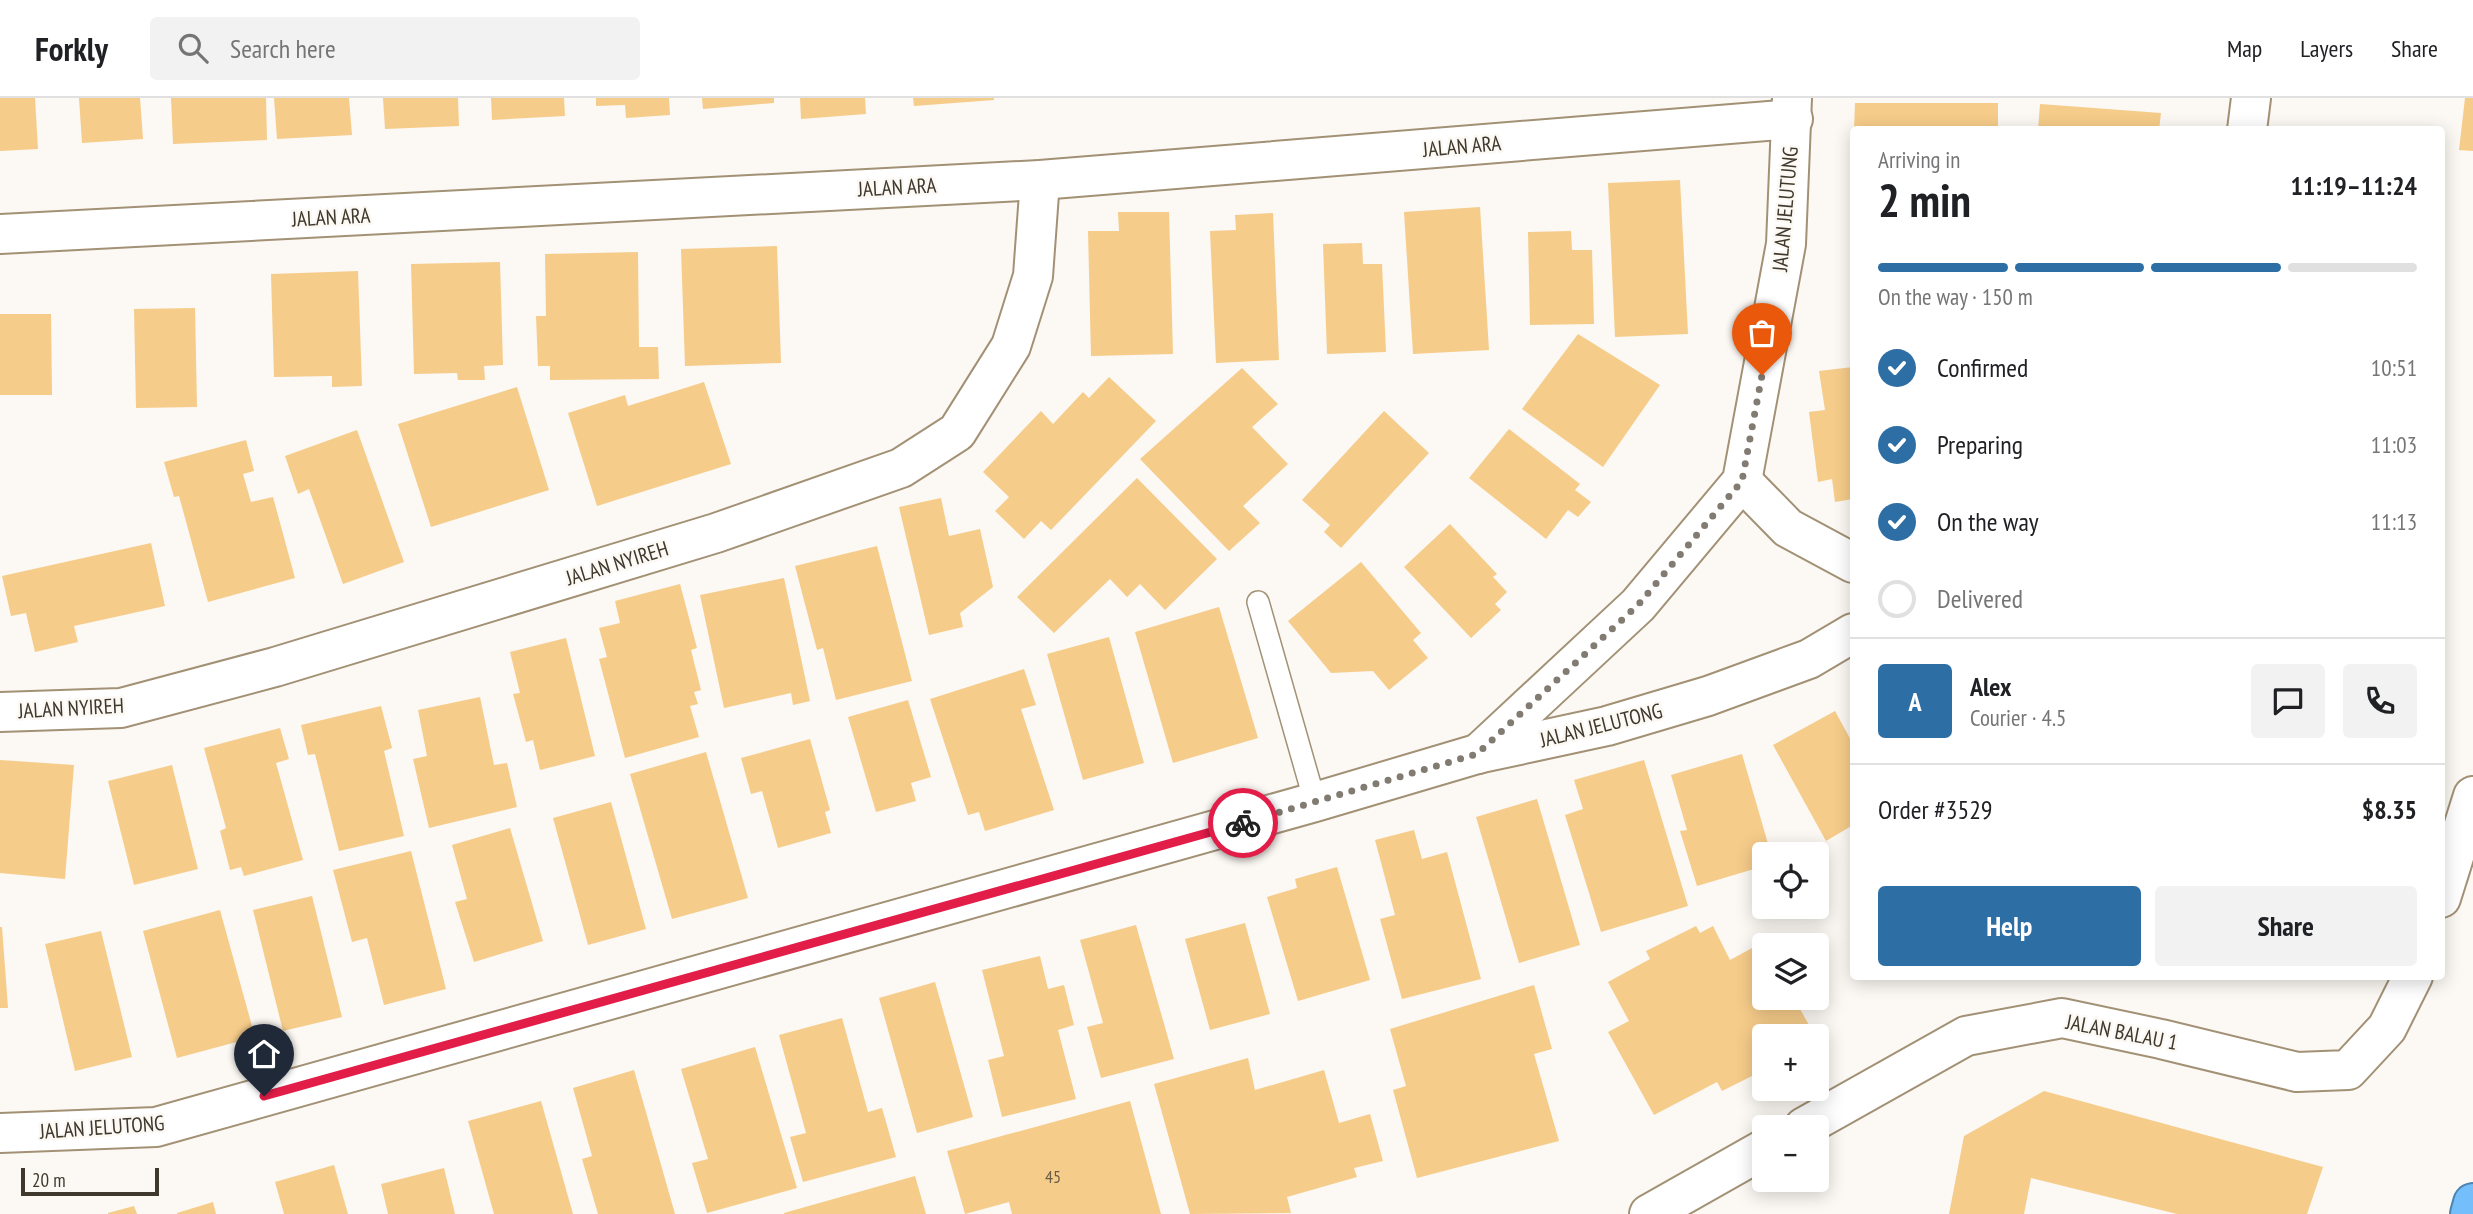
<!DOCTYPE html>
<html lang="en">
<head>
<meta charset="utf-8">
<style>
	:root { --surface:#fff; --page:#f2f2f2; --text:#202124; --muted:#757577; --line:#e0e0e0; --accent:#2d6ea4 }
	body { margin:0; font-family:"PT Sans Narrow",sans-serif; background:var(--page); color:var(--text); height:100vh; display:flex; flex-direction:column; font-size:26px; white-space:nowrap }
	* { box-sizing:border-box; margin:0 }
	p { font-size:23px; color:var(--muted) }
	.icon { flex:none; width:38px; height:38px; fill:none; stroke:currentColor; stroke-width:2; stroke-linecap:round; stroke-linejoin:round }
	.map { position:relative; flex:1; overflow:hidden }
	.drawer { position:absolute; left:1850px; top:28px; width:595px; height:854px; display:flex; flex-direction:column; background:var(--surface); border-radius:7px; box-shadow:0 4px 18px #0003 }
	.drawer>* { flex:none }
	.tools { position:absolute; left:1752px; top:744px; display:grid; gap:14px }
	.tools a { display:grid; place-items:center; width:77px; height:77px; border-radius:7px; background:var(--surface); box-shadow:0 4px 18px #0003; font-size:35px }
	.scale { position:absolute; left:21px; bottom:18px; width:138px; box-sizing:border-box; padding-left:7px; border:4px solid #3f382c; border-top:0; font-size:19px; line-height:24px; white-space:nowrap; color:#3f382c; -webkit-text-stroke:5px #fcf8f3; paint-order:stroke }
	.pin { position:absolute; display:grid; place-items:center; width:60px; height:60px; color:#fff; margin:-72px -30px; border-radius:50% 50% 50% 0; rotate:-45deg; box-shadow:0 0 7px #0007 }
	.pin .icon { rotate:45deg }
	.courier { position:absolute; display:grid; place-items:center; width:70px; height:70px; margin:-35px; border:5px solid #e11d48; border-radius:50%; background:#fff; color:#222; box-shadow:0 2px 9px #0007 }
	.head em { font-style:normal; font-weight:700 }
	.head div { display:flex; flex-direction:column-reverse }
	.head { display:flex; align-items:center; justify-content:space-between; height:119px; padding:0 28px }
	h1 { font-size:46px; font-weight:700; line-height:52px }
	.bar { display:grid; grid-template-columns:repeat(4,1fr); gap:10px 7px; align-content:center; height:84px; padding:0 28px }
	.bar i { height:9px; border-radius:5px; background:var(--line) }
	.bar .current { background:var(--accent) }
	.bar p { grid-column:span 4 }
	.line { display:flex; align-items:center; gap:18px; padding:0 28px; border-top:2px solid var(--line) }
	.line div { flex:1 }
	.round { display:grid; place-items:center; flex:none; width:74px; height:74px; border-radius:7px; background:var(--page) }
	ol { padding:0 28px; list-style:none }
	li { display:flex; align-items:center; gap:21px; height:77px }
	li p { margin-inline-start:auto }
	li .icon { padding:7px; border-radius:50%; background:var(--accent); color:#fff; stroke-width:4 }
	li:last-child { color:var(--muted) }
	li i { width:38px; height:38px; border:4px solid var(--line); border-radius:50% }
	.button { display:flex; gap:14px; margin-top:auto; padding:14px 28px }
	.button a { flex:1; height:80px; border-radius:7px; background:var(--accent); color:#fff; font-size:28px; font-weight:700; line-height:80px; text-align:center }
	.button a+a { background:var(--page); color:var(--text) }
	header { display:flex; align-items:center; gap:42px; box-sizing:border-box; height:98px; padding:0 35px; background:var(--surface); border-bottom:2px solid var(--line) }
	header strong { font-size:33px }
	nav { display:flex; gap:38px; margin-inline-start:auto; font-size:24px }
	.search { width:490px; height:63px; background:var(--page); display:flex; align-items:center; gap:18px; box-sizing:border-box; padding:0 24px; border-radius:7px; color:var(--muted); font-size:26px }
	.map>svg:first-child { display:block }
	.building { fill:#f6cc8a }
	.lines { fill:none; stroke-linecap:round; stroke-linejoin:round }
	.service-casing { stroke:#a29175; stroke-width:24 }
	.minor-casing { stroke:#a29175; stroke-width:42 }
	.trunk-casing { stroke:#4b84b2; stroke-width:42 }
	.service { stroke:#fff; stroke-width:21 }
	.minor { stroke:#fff; stroke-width:38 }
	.trunk { stroke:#74befb; stroke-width:38 }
	.done { stroke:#817b72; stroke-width:7; stroke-dasharray:0 12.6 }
	.route { stroke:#e11d48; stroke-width:9 }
	.labels { text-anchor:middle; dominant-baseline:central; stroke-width:5; stroke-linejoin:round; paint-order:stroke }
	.number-label { font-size:18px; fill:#6d5d44 }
	.street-label { font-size:21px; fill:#3f382c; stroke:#fcf8f3 }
</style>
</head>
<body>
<header>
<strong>Forkly</strong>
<div class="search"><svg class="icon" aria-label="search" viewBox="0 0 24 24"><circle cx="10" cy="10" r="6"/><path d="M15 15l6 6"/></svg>Search here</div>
<nav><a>Map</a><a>Layers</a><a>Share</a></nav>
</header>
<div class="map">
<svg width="2473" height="1116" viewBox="0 0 2473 1116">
	<rect width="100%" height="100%" fill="#fcf8f3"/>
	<g class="building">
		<path d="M 0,0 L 35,0 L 38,51 L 0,53 Z"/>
		<path d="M 79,0 L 140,0 L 143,41 L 82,45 Z"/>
		<path d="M 171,0 L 266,0 L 267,42 L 173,46 Z"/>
		<path d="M 274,0 L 349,0 L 352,37 L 277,41 Z"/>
		<path d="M 383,0 L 458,0 L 459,28 L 385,31 Z"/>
		<path d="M 491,0 L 564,0 L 565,18 L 492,22 Z"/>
		<path d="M 596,0 L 669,0 L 670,17 L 626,20 L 625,7 L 596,8 Z"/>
		<path d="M 702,0 L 774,0 L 774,5 L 703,11 Z"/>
		<path d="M 800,0 L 865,0 L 866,16 L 801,21 Z"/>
		<path d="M 913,0 L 994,0 L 994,2 L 914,8 Z"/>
		<path d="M 2465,0 L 2473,0 L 2473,53 L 2459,52 Z"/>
		<path d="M 1855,5 L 1998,5 L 1998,32 L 1854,32 Z"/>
		<path d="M 2040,6 L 2161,15 L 2159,32 L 2038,32 Z"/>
		<path d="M 1680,82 L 1688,236 L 1615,239 L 1608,85 Z"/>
		<path d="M 1480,109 L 1489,252 L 1413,256 L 1404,114 Z"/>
		<path d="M 1118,114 L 1169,114 L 1173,256 L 1091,258 L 1088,133 L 1119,133 Z"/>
		<path d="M 1273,115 L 1279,262 L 1216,265 L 1210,133 L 1236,132 L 1235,117 Z"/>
		<path d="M 1571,133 L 1572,152 L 1592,152 L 1594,226 L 1530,227 L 1528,134 Z"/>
		<path d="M 1362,145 L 1363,166 L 1382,166 L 1386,254 L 1327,256 L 1323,146 Z"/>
		<path d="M 777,148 L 781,265 L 685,268 L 681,151 Z"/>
		<path d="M 638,154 L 639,249 L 658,249 L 659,281 L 550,282 L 550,268 L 538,268 L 536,218 L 546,218 L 545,156 Z"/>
		<path d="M 500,164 L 503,267 L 484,268 L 485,282 L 458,282 L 457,275 L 414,276 L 411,166 Z"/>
		<path d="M 358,173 L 362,288 L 332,289 L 332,278 L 274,279 L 271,176 Z"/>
		<path d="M 195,210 L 197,309 L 136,310 L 134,211 Z"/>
		<path d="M 0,216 L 51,216 L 52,297 L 0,297 Z"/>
		<path d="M 1578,236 L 1660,287 L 1603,369 L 1522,311 Z"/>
		<path d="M 1853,269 L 1853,401 L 1835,404 L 1832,381 L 1818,384 L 1809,314 L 1825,312 L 1819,273 Z"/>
		<path d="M 1242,270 L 1278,306 L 1252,329 L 1288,366 L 1243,408 L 1260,425 L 1229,453 L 1140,361 Z"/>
		<path d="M 1109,279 L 1156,323 L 1051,432 L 1041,423 L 1024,441 L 995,413 L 1009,399 L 983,374 L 1041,313 L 1053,326 L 1083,294 L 1089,300 Z"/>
		<path d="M 704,284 L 731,366 L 597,408 L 568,315 L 625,297 L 628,308 Z"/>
		<path d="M 517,289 L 549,392 L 431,429 L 398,326 Z"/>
		<path d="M 1384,313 L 1429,355 L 1341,450 L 1324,434 L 1330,427 L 1302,402 Z"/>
		<path d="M 1509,331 L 1580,386 L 1575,392 L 1591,404 L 1578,419 L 1568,412 L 1546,441 L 1469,380 Z"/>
		<path d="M 357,332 L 404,464 L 343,486 L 309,391 L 298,396 L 285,358 Z"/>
		<path d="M 246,342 L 254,373 L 243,376 L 251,404 L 273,399 L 295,480 L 208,504 L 179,398 L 174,399 L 164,364 Z"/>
		<path d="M 1137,380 L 1217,461 L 1165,512 L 1140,486 L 1127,499 L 1110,481 L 1054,535 L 1017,499 Z"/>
		<path d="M 941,400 L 949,438 L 980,431 L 993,489 L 960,515 L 963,529 L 929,537 L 899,409 Z"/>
		<path d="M 1450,426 L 1497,476 L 1493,479 L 1507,494 L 1495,506 L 1501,512 L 1471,540 L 1404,469 Z"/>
		<path d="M 151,445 L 165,508 L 74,528 L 78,544 L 35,554 L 26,515 L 11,518 L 2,478 Z"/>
		<path d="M 877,448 L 912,583 L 836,602 L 823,550 L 817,552 L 795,468 Z"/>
		<path d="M 1361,464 L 1421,535 L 1413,542 L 1428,560 L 1389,592 L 1373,573 L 1331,575 L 1288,523 Z"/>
		<path d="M 784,480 L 810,603 L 793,607 L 791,595 L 724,610 L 700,497 Z"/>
		<path d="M 680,486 L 697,550 L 691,552 L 701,592 L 694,594 L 698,606 L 690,608 L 699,639 L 625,660 L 599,561 L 607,559 L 599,530 L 620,525 L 615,503 Z"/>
		<path d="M 1219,509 L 1258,640 L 1173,665 L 1135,534 Z"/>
		<path d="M 1109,539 L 1144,665 L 1083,682 L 1047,556 Z"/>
		<path d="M 566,540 L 595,658 L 540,672 L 533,642 L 526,644 L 513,596 L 520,595 L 510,554 Z"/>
		<path d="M 1024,571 L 1036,607 L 1021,611 L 1054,712 L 985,733 L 979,714 L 968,717 L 930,601 Z"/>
		<path d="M 480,599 L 494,667 L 507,665 L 517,709 L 429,730 L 413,661 L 427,658 L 418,612 Z"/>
		<path d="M 908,602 L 931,679 L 911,685 L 916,703 L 876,714 L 848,619 Z"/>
		<path d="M 381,608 L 392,650 L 384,653 L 404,738 L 339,753 L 315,656 L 308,657 L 301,627 Z"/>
		<path d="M 1835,613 L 1853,646 L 1853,727 L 1826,743 L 1773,647 Z"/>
		<path d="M 280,630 L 289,661 L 276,665 L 303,762 L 244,778 L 241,769 L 230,772 L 220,733 L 226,730 L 204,650 Z"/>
		<path d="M 810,641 L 830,712 L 825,714 L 831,735 L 778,750 L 762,693 L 751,696 L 741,660 Z"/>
		<path d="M 706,654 L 748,800 L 672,821 L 630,676 Z"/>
		<path d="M 1742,656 L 1771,756 L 1764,756 L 1764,768 L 1697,788 L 1680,733 L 1687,732 L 1671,677 Z"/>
		<path d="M 0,662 L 74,667 L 65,781 L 0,775 Z"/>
		<path d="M 1644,662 L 1688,808 L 1601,834 L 1565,717 L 1583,711 L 1574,682 Z"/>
		<path d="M 172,667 L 198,771 L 134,787 L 108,683 Z"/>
		<path d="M 1537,701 L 1580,847 L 1519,865 L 1476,719 Z"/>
		<path d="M 611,704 L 646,831 L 588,847 L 553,720 Z"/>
		<path d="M 510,730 L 543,843 L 474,864 L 455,804 L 467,801 L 452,747 Z"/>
		<path d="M 1414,732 L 1422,761 L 1447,754 L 1481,881 L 1402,901 L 1380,821 L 1395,817 L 1375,742 Z"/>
		<path d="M 411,753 L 446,891 L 384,907 L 367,840 L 352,844 L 333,772 Z"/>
		<path d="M 1337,769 L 1370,882 L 1298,903 L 1267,799 L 1297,790 L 1295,781 Z"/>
		<path d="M 312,798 L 342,919 L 283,933 L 253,812 Z"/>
		<path d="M 220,812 L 255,939 L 177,960 L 143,833 Z"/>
		<path d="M 1245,825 L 1270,916 L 1210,932 L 1185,841 Z"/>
		<path d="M 1136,827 L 1174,961 L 1101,980 L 1087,929 L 1103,925 L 1080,842 Z"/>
		<path d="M 1696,828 L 1700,835 L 1713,828 L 1730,862 L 1765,843 L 1767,847 L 1764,847 L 1764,900 L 1794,900 L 1815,938 L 1764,938 L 1764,972 L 1722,993 L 1717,984 L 1654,1017 L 1608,934 L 1629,923 L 1608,884 L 1650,861 L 1646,853 Z"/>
		<path d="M 0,829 L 2,829 L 8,910 L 0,910 Z"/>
		<path d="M 101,833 L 132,959 L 75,973 L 45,846 Z"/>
		<path d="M 1040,858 L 1048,891 L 1064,887 L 1074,927 L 1058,932 L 1076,1001 L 1002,1019 L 988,962 L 1004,958 L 982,872 Z"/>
		<path d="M 935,884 L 973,1019 L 917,1035 L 879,900 Z"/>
		<path d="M 1534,887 L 1552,951 L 1534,956 L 1559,1043 L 1417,1080 L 1393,992 L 1406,988 L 1390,931 Z"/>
		<path d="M 842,920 L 868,1014 L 882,1010 L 896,1059 L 803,1084 L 790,1039 L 806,1035 L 779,937 Z"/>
		<path d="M 755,949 L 797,1090 L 707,1115 L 692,1065 L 708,1061 L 681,971 Z"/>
		<path d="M 1248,960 L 1255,992 L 1324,972 L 1339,1025 L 1370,1016 L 1383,1063 L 1354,1070 L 1357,1079 L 1287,1099 L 1291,1115 L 1190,1116 L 1154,986 Z"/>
		<path d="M 634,972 L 675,1116 L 598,1116 L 582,1061 L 592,1058 L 573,990 Z"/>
		<path d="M 2044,993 L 2323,1069 L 2307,1116 L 2177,1116 L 2031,1080 L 2024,1116 L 1949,1116 L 1964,1038 Z"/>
		<path d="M 541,1003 L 573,1116 L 494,1116 L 468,1023 Z"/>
		<path d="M 1130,1003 L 1161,1116 L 1012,1116 L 1009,1104 L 965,1116 L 947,1053 Z"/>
		<path d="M 334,1067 L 348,1116 L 284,1116 L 275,1084 Z"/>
		<path d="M 444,1070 L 455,1116 L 388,1116 L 381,1086 Z"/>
		<path d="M 915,1078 L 926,1116 L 784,1116 L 784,1115 Z"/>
		<path d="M 213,1104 L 216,1116 L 177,1116 L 177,1115 Z"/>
		<path d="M 134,1108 L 137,1116 L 108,1116 L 108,1115 Z"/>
	</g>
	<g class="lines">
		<g class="service-casing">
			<path id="service" d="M 1258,504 L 1315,704"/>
		</g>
		<g class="minor-casing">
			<g id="minor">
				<path d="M 2247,32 L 2251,0"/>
				<path d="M 0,136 L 1040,82 L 1793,21"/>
				<path d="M 1742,383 L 1788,430 L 1853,465"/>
				<path d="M 0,614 L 121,610 L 275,569 L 716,435 L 901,370 L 957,334 L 1011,248 L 1033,178 L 1040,82"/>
				<path d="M 1478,656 L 1638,507 L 1742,383 L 1786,146 L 1792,0"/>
				<path d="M 2441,800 L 2473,698"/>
				<path d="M 1804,1029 L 1966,938 L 2062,920 L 2161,941 L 2297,974 L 2348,972 L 2387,930 L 2413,878"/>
				<path d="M 0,1035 L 156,1029 L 1315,704 L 1477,656 L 1607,628 L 1708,598 L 1809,561 L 1853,535"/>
				<path d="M 1649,1116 L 1764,1051"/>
			</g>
		</g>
		<g class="trunk-casing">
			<path id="trunk" d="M 2470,1116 L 2473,1105"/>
		</g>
		<use href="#service" class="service"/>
		<use href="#minor" class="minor"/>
		<use href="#trunk" class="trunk"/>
	</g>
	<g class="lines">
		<path class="done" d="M 1243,725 L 1477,656 L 1638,507 L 1742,383 L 1762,277"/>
		<path class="route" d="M 264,998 L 1243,725"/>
	</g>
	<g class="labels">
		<g class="number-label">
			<text x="1053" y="1078">45</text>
		</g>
		<g class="street-label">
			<text transform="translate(1462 48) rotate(-5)">JALAN ARA</text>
			<text transform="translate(897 89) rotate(-3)">JALAN ARA</text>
			<text transform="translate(1785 111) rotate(-85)">JALAN JELUTUNG</text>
			<text transform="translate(331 119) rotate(-3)">JALAN ARA</text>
			<text transform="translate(617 465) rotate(-17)">JALAN NYIREH</text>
			<text transform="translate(71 610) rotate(-3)">JALAN NYIREH</text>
			<text transform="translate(1601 627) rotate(-14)">JALAN JELUTONG</text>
			<text transform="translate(2122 934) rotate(11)">JALAN BALAU 1</text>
			<text transform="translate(102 1029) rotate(-4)">JALAN JELUTONG</text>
		</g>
	</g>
</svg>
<div class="tools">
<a><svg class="icon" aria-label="locate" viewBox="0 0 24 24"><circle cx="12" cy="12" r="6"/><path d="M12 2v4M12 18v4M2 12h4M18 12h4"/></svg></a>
<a><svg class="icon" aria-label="layers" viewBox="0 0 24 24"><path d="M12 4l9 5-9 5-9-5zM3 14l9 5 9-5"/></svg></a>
<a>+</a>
<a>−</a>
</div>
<div class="scale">20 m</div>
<div class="pin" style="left:1762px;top:277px;background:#ea580c"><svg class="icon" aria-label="bag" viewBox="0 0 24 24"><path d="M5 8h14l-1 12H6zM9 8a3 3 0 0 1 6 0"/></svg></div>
<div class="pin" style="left:264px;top:998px;background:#1f2937"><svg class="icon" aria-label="home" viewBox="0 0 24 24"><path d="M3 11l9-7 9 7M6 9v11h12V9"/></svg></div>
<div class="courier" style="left:1243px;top:725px"><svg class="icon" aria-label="bike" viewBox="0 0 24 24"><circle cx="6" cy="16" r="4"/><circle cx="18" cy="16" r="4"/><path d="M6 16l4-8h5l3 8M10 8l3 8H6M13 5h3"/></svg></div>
<section class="drawer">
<div class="head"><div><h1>2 min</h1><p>Arriving in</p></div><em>11:19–11:24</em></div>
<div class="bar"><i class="current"></i><i class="current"></i><i class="current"></i><i></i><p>On the way · 150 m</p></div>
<ol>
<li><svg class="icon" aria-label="check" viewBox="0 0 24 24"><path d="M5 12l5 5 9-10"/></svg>Confirmed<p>10:51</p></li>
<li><svg class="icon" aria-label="check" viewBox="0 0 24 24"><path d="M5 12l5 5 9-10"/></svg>Preparing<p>11:03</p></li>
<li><svg class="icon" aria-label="check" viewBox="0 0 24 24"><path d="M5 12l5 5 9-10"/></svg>On the way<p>11:13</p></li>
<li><i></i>Delivered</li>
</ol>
<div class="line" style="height:126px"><b class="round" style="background:var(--accent);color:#fff">A</b><div><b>Alex</b><p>Courier · 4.5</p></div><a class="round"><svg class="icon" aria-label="chat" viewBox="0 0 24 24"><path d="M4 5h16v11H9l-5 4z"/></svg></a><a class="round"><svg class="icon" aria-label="phone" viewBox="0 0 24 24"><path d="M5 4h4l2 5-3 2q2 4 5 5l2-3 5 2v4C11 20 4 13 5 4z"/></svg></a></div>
<div class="line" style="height:91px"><div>Order #3529</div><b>$8.35</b></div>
<div class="button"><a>Help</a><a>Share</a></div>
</section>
</div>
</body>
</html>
